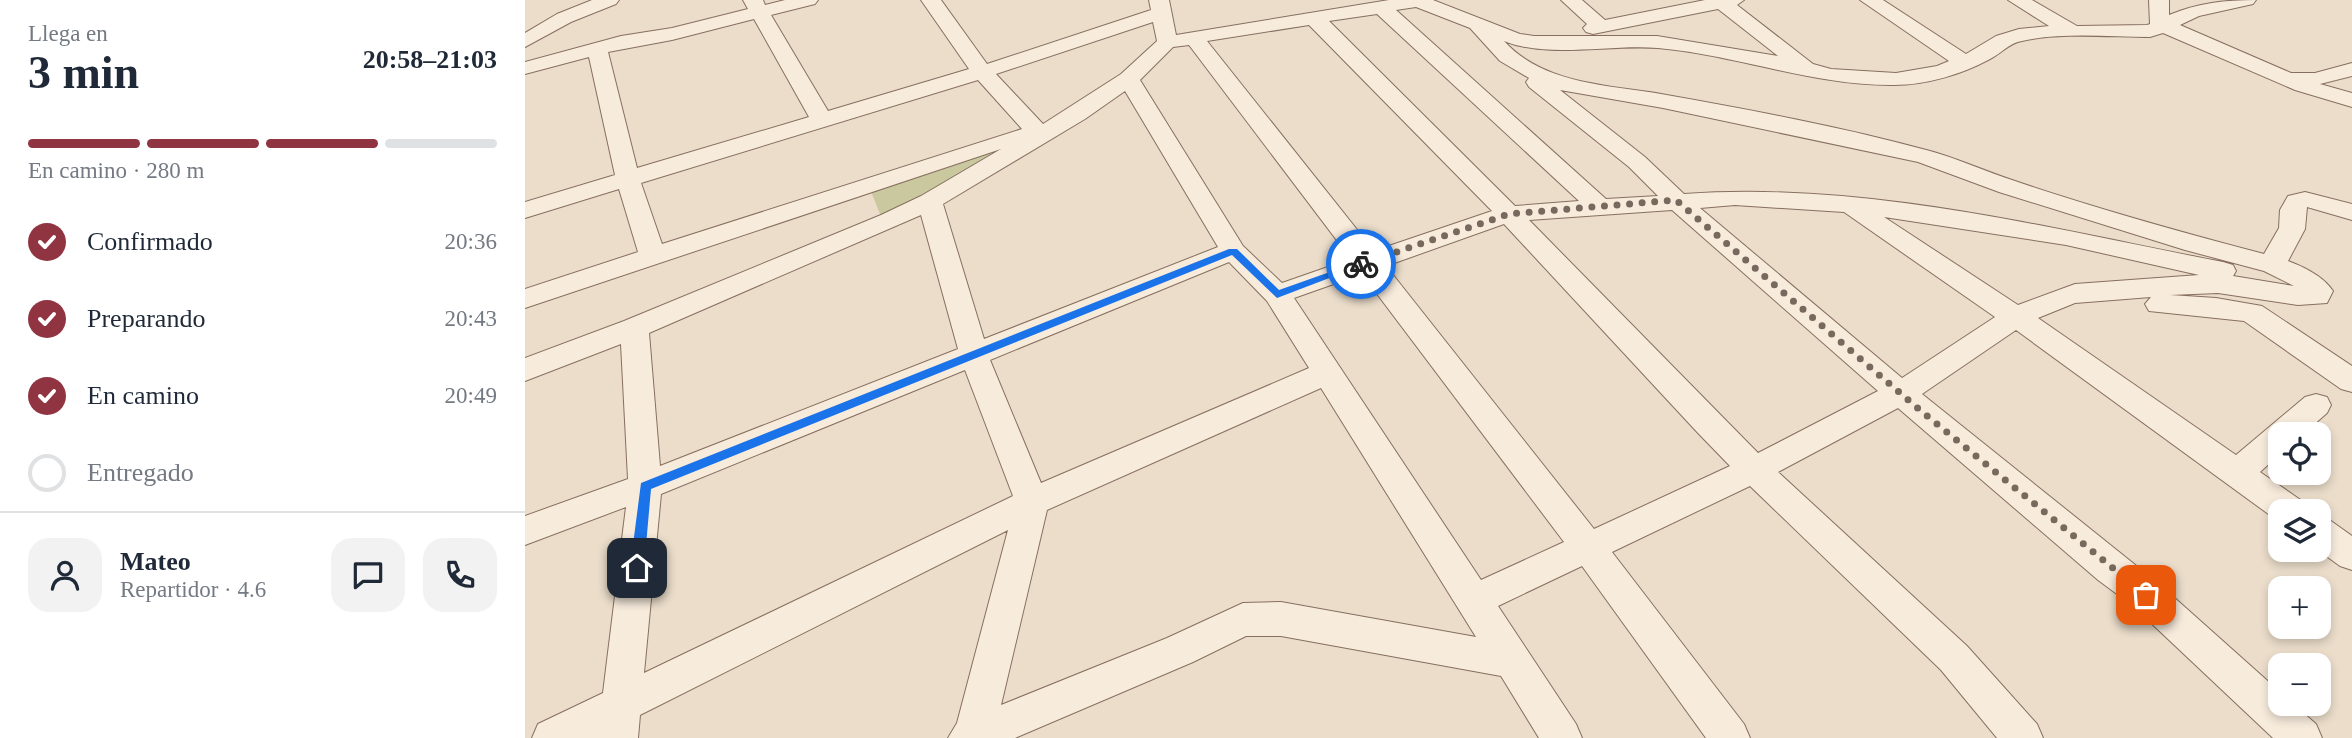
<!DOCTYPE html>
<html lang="es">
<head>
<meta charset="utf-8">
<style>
	:root { --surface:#fff; --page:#f2f2f3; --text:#1f2937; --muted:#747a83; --line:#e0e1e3; --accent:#913442 }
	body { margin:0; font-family:"Times New Roman",serif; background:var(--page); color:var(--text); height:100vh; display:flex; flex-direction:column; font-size:26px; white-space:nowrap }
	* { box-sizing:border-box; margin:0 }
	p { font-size:23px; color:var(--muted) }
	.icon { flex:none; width:38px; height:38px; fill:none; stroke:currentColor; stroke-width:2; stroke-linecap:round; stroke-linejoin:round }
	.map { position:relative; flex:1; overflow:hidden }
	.side { display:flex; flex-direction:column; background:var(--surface); width:525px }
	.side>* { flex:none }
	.controls { position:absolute; left:1743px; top:422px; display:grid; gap:14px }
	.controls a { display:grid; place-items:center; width:63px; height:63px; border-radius:14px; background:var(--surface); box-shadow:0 4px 10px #0003; font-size:35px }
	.pin { position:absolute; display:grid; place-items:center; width:60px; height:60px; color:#fff; margin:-30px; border-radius:14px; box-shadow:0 4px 10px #0006 }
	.courier { position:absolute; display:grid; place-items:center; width:70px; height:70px; margin:-35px; border:5px solid #1a73e8; border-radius:50%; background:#fff; color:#222; box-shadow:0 2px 9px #0007 }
	.overview em { font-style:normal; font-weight:700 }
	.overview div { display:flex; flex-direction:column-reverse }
	.overview { display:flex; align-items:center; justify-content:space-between; height:119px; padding:0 28px }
	h1 { font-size:46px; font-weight:700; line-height:52px }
	.bar { display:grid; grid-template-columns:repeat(4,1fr); gap:10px 7px; align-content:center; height:84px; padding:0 28px }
	.bar i { height:9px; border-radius:5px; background:var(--line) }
	.bar .selected { background:var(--accent) }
	.bar p { grid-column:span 4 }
	.line { display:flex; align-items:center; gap:18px; padding:0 28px; border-top:2px solid var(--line) }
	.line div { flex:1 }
	.round { display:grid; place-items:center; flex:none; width:74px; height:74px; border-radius:21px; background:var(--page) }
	ol { padding:0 28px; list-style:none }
	li { display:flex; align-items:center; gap:21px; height:77px }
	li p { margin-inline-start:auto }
	li .icon { padding:7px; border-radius:50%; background:var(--accent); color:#fff; stroke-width:4 }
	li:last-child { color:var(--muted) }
	li i { width:38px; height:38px; border:4px solid var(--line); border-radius:50% }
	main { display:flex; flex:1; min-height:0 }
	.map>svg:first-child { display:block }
	.green { fill:#c9c89e }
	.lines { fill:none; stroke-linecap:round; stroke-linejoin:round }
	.minor-casing { stroke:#876f5f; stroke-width:2 }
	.minor { fill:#f7ebdc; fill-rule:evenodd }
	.route { fill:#1a73e8 }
	.done { stroke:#77695d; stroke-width:7; stroke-dasharray:0 12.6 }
</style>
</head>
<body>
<main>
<section class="side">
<div class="overview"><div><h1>3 min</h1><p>Llega en</p></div><em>20:58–21:03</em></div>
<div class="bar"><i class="selected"></i><i class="selected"></i><i class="selected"></i><i></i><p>En camino · 280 m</p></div>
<ol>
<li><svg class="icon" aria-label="check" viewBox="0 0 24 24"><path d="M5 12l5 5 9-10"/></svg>Confirmado<p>20:36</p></li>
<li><svg class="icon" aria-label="check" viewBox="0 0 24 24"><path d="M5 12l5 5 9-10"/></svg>Preparando<p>20:43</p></li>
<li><svg class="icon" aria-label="check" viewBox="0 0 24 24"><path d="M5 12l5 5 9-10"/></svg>En camino<p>20:49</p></li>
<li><i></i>Entregado</li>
</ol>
<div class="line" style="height:126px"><a class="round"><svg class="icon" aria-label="person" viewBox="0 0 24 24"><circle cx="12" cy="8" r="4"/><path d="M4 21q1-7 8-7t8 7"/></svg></a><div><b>Mateo</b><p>Repartidor · 4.6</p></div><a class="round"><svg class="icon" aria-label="chat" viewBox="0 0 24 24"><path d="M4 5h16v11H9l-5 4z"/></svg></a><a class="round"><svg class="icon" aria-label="phone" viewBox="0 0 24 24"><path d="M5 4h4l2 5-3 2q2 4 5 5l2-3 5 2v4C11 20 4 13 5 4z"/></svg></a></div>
</section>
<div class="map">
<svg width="1827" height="738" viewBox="0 0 1827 738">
	<rect width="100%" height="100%" fill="#ebddca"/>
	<path class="green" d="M 504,139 L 357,219 L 345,189 Z"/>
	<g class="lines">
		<g class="minor-casing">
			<g id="minor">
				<path d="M 67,0 L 94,0 L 91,4 L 46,22 L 0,47 L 0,33 L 32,14 Z"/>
				<path d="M 218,0 L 238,0 L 240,5 L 260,0 L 293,0 L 290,4 L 246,15 L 303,111 L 444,69 L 396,0 L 416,0 L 462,64 L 626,10 L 624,0 L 644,0 L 651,35 L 864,0 L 908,0 L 995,34 L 1009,36 L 1132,36 L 1253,56 L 1193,9 L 1068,34 L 1061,32 L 1058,28 L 1062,24 L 1036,0 L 1057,0 L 1080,20 L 1180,0 L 1219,0 L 1212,5 L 1288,64 L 1306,69 L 1371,73 L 1412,66 L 1424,61 L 1335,0 L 1358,0 L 1441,54 L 1471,36 L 1494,29 L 1524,26 L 1483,0 L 1507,0 L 1552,26 L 1622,25 L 1625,24 L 1624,0 L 1644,0 L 1644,15 C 1673,3 1700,0 1731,0 L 1728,4 L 1674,16 L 1655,25 L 1766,73 L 1790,73 L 1827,63 L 1827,76 L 1795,84 L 1827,93 L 1827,107 L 1770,90 L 1638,33 L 1625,37 C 1585,37 1536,32 1497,41 C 1484,43 1477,53 1465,59 C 1437,74 1402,85 1369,85 C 1289,86 1212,55 1133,48 C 1085,44 1023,59 979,41 C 1018,84 1082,85 1136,94 C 1226,110 1317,127 1405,151 C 1434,159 1462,172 1490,181 C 1572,209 1656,232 1739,254 L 1754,228 L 1755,210 L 1763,196 L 1780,192 L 1827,204 L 1827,220 L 1782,207 L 1780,229 L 1763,261 C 1779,267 1798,276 1808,291 L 1802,303 L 1773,305 L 1693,293 L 1645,295 L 1691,298 L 1737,306 L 1827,366 L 1827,392 L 1816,389 L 1719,321 L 1624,311 L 1620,304 L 1626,297 L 1550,303 L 1513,318 L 1711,455 L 1780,397 L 1791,394 L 1802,397 L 1806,405 L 1802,413 L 1778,434 L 1755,434 L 1755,454 L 1735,472 L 1777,501 L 1782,511 L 1755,511 L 1755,522 L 1753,521 L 1491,330 L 1397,394 L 1634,584 L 1755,692 L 1755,704 L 1768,704 L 1791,724 L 1797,738 L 1748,738 L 1608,606 L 1573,580 L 1373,408 L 1253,472 L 1442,646 L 1512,724 L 1518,738 L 1472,738 L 1416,670 L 1225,486 L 1087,552 L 1219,724 L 1225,738 L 1181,738 L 1057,566 L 973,606 L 1051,724 L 1057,738 L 1014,738 L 976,676 L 756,636 L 721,636 L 668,662 L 490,738 L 423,738 L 432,723 L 483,530 L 115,715 L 113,738 L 7,738 L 13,724 L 78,693 L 101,507 L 0,545 L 0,516 L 103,479 L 96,344 L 0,381 L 0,358 L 99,321 L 356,215 L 396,196 L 476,149 L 0,308 L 0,289 L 113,252 L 94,189 L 0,218 L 0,202 L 90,175 L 64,57 L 0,74 L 0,62 L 96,36 L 147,28 L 223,9 ZM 891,7 L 945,28 L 975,61 L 1004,78 L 1001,82 L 1004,87 L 1104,167 L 1133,196 L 1081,199 L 871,10 ZM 852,14 L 1054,201 L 990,206 L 804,21 ZM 229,19 L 284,117 L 112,168 L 83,52 L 147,40 ZM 628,22 L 632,41 L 596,74 L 518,124 L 471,74 ZM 784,25 L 967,211 L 849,251 L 682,41 ZM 664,45 L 826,259 L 757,283 L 718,246 L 615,80 L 648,47 ZM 453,80 L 497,129 L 137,244 L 116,183 ZM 1035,90 L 1138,108 L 1393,162 L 1474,192 L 1660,250 L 1739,271 L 1769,286 L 1708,276 L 1711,271 L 1708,265 L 1698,262 C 1521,228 1341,181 1159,194 L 1120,157 ZM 600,91 L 693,247 L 459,339 L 418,204 L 560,119 ZM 1210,205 L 1319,212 L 1470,317 L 1377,378 L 1175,208 ZM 1147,210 L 1353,391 L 1233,453 L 1004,220 ZM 396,215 L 433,349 L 135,466 L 124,333 ZM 1359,217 L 1541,245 L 1674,275 L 1550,284 L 1493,305 ZM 979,224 L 1173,433 L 1205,466 L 1069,529 L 861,266 ZM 704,262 L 742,301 L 784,368 L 516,483 L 465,360 ZM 837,274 L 1039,542 L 956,580 L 769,298 ZM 440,370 L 488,496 L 119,673 L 136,494 ZM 796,388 L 951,637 L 756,602 L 718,603 L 642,638 L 476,705 L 522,510 Z"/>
				<path d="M 1794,517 L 1806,521 L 1827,536 L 1827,570 L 1815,566 L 1793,550 Z"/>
			</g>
		</g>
		<use href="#minor" class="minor"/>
	</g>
	<path class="route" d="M 704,249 L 712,249 L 754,290 L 833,262 L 841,264 L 752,298 L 707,255 L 126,489 L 119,568 L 117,572 L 107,572 L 105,568 L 116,483 Z"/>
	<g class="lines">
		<path class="done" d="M 836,264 L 984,214 L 1151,200 L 1396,411 L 1621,595"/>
	</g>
</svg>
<div class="controls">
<a><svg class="icon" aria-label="locate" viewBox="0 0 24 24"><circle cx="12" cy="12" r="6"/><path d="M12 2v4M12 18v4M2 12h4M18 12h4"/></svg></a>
<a><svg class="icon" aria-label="layers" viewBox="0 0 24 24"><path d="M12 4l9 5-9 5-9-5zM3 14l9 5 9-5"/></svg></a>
<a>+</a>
<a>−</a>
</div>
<div class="pin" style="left:1621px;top:595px;background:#ea580c"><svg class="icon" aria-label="bag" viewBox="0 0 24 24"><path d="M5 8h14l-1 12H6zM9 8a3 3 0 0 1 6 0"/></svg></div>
<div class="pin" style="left:112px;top:568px;background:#1f2937"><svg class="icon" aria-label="home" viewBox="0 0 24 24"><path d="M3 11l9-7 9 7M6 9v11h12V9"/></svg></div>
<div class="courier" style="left:836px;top:264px"><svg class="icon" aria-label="bike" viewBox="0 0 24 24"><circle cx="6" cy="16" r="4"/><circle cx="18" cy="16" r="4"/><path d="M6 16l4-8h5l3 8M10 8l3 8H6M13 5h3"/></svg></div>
</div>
</main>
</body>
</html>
